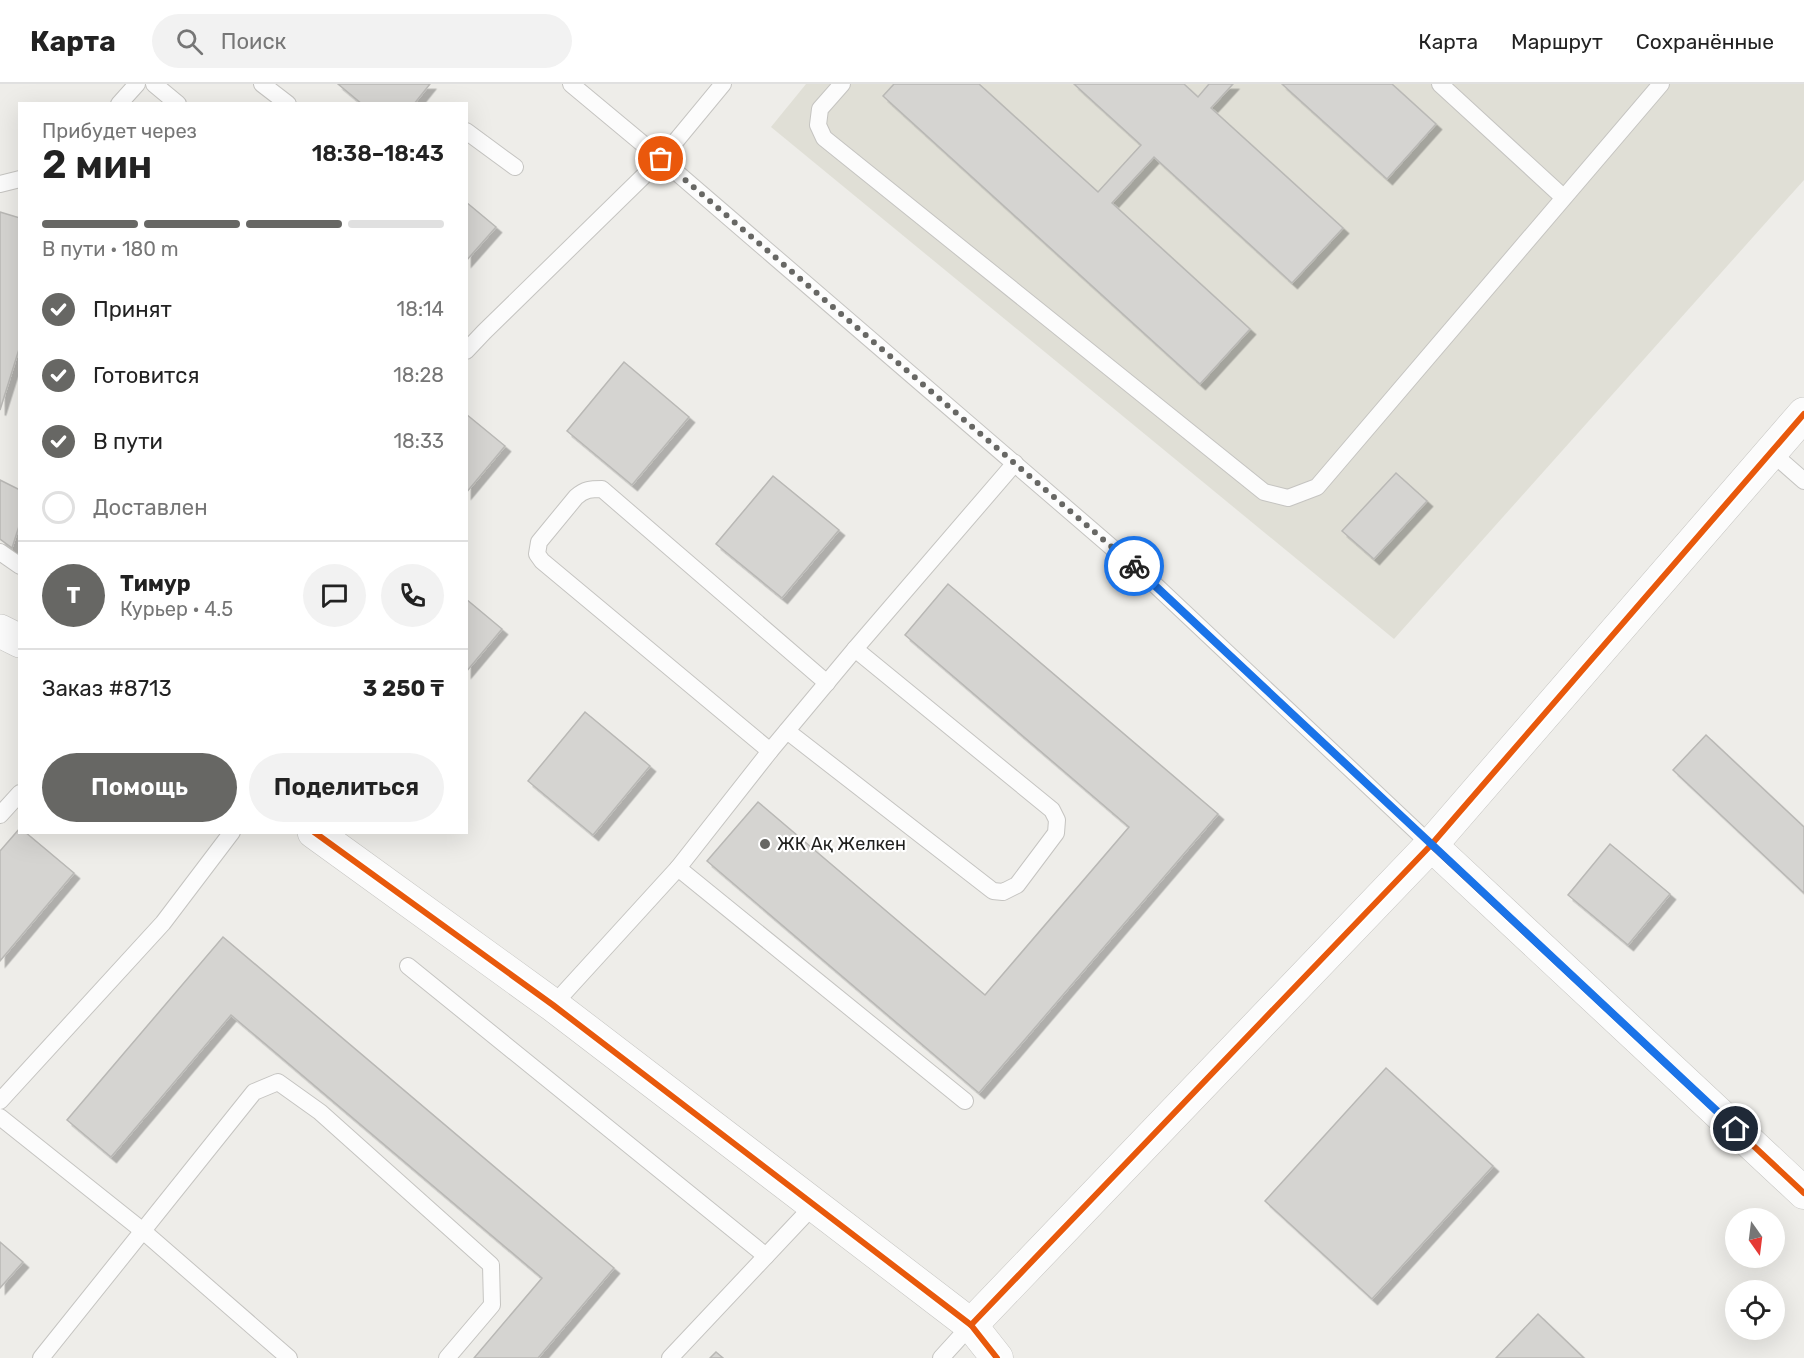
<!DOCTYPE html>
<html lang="ru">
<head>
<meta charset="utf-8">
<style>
	:root { --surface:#fff; --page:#f2f2f2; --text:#222; --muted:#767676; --line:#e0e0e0; --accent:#676764 }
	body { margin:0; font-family:Rubik,sans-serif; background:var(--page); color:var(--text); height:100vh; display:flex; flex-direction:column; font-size:22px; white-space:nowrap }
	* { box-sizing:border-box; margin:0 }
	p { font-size:20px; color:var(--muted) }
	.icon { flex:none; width:33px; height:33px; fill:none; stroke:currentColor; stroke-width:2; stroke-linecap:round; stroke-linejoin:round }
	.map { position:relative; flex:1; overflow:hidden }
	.panel { position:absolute; left:18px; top:18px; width:450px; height:732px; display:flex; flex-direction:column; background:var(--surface); border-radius:0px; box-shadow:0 6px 24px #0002 }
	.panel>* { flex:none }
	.needle { width:39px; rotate:166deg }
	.buttons { position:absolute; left:1725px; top:1124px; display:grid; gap:12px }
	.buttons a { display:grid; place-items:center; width:60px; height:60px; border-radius:50%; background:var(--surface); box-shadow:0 6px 24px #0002; font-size:30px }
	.pin { position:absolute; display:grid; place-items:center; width:51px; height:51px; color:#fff; margin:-26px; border:3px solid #fff; border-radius:50%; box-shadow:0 2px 6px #0007 }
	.courier { position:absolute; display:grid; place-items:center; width:60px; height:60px; margin:-30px; border:4px solid #1a73e8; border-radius:50%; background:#fff; color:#222; box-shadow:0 2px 8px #0007 }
	.headline em { font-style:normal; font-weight:600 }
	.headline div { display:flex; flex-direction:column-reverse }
	.headline { display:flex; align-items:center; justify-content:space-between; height:102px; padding:0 24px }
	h1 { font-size:39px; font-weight:600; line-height:45px }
	.bar { display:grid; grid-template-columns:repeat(4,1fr); gap:9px 6px; align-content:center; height:72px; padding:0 24px }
	.bar i { height:8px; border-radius:4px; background:var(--line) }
	.bar .on { background:var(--accent) }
	.bar p { grid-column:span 4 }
	.line { display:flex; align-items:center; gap:15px; padding:0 24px; border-top:2px solid var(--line) }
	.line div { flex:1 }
	.round { display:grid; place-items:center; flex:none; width:63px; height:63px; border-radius:32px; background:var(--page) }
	ol { padding:0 24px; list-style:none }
	li { display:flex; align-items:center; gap:18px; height:66px }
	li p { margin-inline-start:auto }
	li .icon { padding:6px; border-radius:50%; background:var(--accent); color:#fff; stroke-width:4 }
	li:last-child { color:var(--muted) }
	li i { width:33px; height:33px; border:3px solid var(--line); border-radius:50% }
	.action { display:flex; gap:12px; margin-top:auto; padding:12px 24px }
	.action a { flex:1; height:69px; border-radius:36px; background:var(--accent); color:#fff; font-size:24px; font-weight:600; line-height:69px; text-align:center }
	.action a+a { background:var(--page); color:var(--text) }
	header { display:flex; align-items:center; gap:36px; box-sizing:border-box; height:84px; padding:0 30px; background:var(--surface); border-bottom:2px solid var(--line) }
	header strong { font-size:28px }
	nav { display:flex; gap:33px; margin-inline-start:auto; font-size:21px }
	.search { width:420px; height:54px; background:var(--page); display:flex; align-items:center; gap:15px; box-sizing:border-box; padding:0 21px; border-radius:33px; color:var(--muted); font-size:22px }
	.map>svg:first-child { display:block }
	.built { fill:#e0dfd6 }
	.building { fill:#d5d4d1; stroke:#b9b8b5; stroke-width:1.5; filter:url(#shadow) }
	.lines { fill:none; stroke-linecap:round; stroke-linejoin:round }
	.lane-casing { stroke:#c5c4c1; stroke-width:18 }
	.street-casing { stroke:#c5c4c1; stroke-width:33 }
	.secondary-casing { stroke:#c5c4c1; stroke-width:34 }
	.lane { stroke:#fcfcfc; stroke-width:16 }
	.street { stroke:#fcfcfc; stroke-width:32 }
	.secondary { stroke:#fcfcfc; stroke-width:33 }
	.cycleway-casing { stroke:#fff; stroke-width:10 }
	.cycleway { stroke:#e8590c; stroke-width:6 }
	.done { stroke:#676764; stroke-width:6; stroke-dasharray:0 10.8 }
	.route { stroke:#1a73e8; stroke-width:8 }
	.poi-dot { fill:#676764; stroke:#fff; stroke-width:2 }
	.labels { text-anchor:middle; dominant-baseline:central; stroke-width:4.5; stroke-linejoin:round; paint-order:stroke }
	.poi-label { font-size:18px; fill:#1f1f1d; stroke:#fff; text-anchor:start }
</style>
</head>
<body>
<header>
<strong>Карта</strong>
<div class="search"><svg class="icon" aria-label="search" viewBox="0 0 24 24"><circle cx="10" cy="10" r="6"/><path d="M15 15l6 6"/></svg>Поиск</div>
<nav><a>Карта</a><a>Маршрут</a><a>Сохранённые</a></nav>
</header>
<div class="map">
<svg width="1804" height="1274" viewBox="0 0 1804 1274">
	<defs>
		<filter id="shadow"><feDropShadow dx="5.5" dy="5.5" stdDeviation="0" flood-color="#0004"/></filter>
	</defs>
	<rect width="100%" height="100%" fill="#eeede9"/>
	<path class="built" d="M 806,0 L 1804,0 L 1804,96 L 1394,555 L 771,43 Z"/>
	<g class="building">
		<path d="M 338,0 L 430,0 L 414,20 L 362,20 Z"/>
		<path d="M 894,0 L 979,0 L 1098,108 L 1141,61 L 1074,0 L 1184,0 L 1198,13 L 1209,0 L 1233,0 L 1211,24 L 1343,144 L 1292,199 L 1154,73 L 1112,119 L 1250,245 L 1200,300 L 883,12 Z"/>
		<path d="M 1282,0 L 1392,0 L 1436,40 L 1387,95 Z"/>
		<path d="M 466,118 L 496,143 L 466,177 Z"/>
		<path d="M 0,128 L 20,134 L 20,262 L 0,326 Z"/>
		<path d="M 624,278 L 689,333 L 632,401 L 567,347 Z"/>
		<path d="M 466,330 L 505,362 L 466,409 Z"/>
		<path d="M 1396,389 L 1427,417 L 1374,475 L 1342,447 Z"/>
		<path d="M 773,392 L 839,446 L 782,514 L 716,460 Z"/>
		<path d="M 0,396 L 20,406 L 20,439 L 12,464 L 0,455 Z"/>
		<path d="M 948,500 L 1218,730 L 979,1009 L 707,777 L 758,718 L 985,911 L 1129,743 L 905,551 Z"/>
		<path d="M 466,515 L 502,545 L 466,588 Z"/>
		<path d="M 585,628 L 650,682 L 593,751 L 528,697 Z"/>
		<path d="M 1706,651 L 1804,743 L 1804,809 L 1673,686 Z"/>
		<path d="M 20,744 L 20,748 L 25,748 L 74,789 L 0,877 L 0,767 Z"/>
		<path d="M 1610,760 L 1670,810 L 1628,861 L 1568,811 Z"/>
		<path d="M 223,853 L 614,1184 L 538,1274 L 474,1274 L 542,1194 L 231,931 L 111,1073 L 67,1036 Z"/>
		<path d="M 1386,984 L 1493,1082 L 1372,1215 L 1265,1117 Z"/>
		<path d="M 0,1158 L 23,1178 L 0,1204 Z"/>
		<path d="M 1538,1230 L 1584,1274 L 1496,1274 Z"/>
		<path d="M 716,1268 L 723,1274 L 710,1274 Z"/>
	</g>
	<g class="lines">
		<g class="lane-casing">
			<g id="lane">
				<path d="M 154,0 L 178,20"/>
				<path d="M 262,0 L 288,20"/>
				<path d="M 723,0 L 661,75 L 1152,498 L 1431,761"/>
				<path d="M 842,0 L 820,25 L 818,41 L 824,54 L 1264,408 L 1288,414 L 1317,403 L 1661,0"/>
				<path d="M 1440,0 L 1563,113"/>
				<path d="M 119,20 L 137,0"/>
				<path d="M 466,47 L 515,83"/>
				<path d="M 0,100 L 20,95"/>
				<path d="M 466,267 L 484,248 L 661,75 L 571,0"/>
				<path d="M 1771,368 L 1804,397"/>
				<path d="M 0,468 L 20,482"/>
				<path d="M 787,647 L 993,807 L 1003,808 L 1017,801 L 1056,749 L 1057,736 L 1052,726 L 855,565"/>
				<path d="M 770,667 L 542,477 L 537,470 L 539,458 L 576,413 C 585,405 591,405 602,405 L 827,599"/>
				<path d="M 0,731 L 20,709"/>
				<path d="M 678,784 L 965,1017"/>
				<path d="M 408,882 L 766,1172"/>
				<path d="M 553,921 L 678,784 L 770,667 L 855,565 L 1015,379"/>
				<path d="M 0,1017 L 163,839 L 232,748"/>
				<path d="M 0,1033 L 143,1147 L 289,1274"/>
				<path d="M 41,1274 L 254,1008 L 278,998 L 320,1028 L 491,1181 L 492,1221 L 447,1274"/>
				<path d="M 670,1274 L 814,1121"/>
				<path d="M 941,1274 L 971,1241"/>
			</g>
		</g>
		<g class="street-casing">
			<g id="street">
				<path d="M 1431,761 L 1804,1109"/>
				<path d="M 971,1241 L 997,1274"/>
			</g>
		</g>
		<g class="secondary-casing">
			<g id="secondary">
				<path d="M 0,547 L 20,557"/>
				<path d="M 314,748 L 553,921 L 971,1241 L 1431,761 L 1804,330"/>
			</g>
		</g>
		<use href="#lane" class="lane"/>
		<use href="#street" class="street"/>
		<use href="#secondary" class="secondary"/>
		<g class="cycleway-casing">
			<g id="cycleway">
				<path d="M 314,748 L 553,921 L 971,1241 L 997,1274"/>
				<path d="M 1431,761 L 1804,1109"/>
				<path d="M 971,1241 L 1431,761 L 1804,330"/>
			</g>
		</g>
		<use href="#cycleway" class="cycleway"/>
	</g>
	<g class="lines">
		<path class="done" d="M 661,75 L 1134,482"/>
		<path class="route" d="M 1134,482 L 1736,1045"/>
	</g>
	<circle class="poi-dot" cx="765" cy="760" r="6"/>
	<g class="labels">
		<g class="poi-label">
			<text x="777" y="760">ЖК Ақ Желкен</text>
		</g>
	</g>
</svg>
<div class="buttons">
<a><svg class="needle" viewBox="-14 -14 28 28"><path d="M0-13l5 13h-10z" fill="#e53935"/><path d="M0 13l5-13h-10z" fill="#767676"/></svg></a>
<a><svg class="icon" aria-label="locate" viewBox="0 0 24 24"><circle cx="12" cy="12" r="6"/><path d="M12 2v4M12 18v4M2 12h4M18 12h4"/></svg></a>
</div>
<div class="pin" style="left:661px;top:75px;background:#ea580c"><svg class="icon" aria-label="bag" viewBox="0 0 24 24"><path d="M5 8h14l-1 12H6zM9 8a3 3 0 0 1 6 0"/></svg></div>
<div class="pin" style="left:1736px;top:1045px;background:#1f2937"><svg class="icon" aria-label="home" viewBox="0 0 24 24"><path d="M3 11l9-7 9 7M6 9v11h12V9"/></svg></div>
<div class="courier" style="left:1134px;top:482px"><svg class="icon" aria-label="bike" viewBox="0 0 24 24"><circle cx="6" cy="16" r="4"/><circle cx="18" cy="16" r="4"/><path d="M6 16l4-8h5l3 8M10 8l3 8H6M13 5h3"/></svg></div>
<section class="panel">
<div class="headline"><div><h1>2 мин</h1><p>Прибудет через</p></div><em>18:38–18:43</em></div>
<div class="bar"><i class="on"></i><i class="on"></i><i class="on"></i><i></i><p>В пути · 180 m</p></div>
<ol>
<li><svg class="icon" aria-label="check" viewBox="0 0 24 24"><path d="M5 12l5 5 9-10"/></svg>Принят<p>18:14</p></li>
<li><svg class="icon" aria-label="check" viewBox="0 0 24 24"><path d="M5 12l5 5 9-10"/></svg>Готовится<p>18:28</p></li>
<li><svg class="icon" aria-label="check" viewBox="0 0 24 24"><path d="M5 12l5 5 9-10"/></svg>В пути<p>18:33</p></li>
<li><i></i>Доставлен</li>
</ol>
<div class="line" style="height:108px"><b class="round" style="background:var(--accent);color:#fff">Т</b><div><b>Тимур</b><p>Курьер · 4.5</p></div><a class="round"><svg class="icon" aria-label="chat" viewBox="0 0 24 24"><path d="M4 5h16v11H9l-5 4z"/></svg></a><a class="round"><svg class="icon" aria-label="phone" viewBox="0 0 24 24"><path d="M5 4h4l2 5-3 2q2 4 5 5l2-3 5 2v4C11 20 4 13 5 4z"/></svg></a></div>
<div class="line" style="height:78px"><div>Заказ #8713</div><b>3 250 ₸</b></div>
<div class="action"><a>Помощь</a><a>Поделиться</a></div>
</section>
</div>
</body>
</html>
